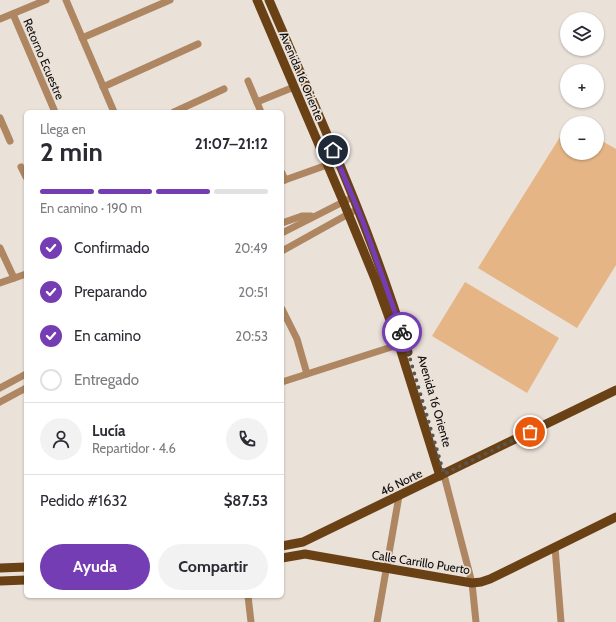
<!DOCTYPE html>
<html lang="es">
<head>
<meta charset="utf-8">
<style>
	:root { --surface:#fff; --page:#f2f2f3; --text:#2b2b33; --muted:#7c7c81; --line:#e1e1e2; --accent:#753db3 }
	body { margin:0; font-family:Cabin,sans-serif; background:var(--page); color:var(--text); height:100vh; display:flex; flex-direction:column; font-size:15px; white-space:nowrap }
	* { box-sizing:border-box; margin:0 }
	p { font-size:13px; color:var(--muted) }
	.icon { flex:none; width:22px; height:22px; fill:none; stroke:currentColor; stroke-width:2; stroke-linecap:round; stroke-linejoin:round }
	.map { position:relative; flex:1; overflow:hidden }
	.drawer { position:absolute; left:24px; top:110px; width:260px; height:488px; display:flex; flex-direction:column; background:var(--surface); border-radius:6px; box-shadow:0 1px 3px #0004 }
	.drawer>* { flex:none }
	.tools { position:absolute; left:560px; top:12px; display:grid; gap:8px }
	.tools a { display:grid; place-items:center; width:44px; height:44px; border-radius:50%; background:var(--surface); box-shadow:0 1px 3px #0004; font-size:20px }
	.pin { position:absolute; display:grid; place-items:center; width:34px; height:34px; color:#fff; margin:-17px; border:2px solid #fff; border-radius:50%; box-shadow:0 1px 4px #0007 }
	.courier { position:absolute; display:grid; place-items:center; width:40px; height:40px; margin:-20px; border:3px solid #753db3; border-radius:50%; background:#fff; color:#222; box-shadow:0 1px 5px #0007 }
	.headline em { font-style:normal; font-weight:800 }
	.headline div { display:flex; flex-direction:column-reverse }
	.headline { display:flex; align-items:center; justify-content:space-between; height:68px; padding:0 16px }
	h1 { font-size:26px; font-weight:800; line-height:30px }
	.bar { display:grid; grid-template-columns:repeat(4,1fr); gap:6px 4px; align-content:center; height:48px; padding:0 16px }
	.bar i { height:5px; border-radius:3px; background:var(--line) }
	.bar .selected { background:var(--accent) }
	.bar p { grid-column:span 4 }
	.line { display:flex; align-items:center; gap:10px; padding:0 16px; border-top:1px solid var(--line) }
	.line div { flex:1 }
	.round { display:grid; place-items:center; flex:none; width:42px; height:42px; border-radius:21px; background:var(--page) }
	ol { padding:0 16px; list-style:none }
	li { display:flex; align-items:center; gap:12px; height:44px }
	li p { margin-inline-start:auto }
	li .icon { padding:4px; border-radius:50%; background:var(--accent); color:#fff; stroke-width:4 }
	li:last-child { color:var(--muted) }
	li i { width:22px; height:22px; border:2px solid var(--line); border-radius:50% }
	.action { display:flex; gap:8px; margin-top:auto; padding:8px 16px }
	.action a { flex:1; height:46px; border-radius:24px; background:var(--accent); color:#fff; font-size:16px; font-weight:800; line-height:46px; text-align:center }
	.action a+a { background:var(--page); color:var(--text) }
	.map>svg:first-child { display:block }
	.green { fill:#e6b586 }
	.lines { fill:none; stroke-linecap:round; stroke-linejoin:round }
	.minor { stroke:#ae8661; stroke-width:7 }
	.major { stroke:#6a4114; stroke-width:9 }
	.done { stroke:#5a5651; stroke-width:4; stroke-dasharray:0 7.2 }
	.route { stroke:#753db3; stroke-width:5 }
	.labels { text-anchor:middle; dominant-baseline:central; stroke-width:3.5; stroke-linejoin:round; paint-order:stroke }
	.street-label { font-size:12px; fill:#0d0b08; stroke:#eae1d9 }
</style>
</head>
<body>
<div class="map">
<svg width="616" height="622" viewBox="0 0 616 622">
	<rect width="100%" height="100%" fill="#eae1d9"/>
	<g class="green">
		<path d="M 565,129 L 567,129 L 567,153 L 597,153 L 597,138 L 616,149 L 616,265 L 577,328 L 478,268 Z"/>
		<path d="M 465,282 L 559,338 L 527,393 L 432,336 Z"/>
	</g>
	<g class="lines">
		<g class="minor">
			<path d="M 66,0 L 114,112"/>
			<path d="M 13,14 L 55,112"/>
			<path d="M 0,19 L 46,0"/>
			<path d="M 82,38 L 170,0"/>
			<path d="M 248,81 L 261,112"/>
			<path d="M 103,87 L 198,44"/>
			<path d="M 257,102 L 294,87"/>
			<path d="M 174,112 L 224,89"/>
			<path d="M 0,118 L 10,141"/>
			<path d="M 21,167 L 26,177"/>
			<path d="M 282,173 L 285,180"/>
			<path d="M 282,181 L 327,165"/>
			<path d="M 282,223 L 302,216 L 311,216"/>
			<path d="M 282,233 L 347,200"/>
			<path d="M 0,248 L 14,278"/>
			<path d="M 282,251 L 352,212"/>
			<path d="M 0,283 L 26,274"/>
			<path d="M 282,309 L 297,339 L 307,374"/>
			<path d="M 282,382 L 404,343"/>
			<path d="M 0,388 L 26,374"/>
			<path d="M 0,402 L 26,388"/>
			<path d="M 444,475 L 472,583 L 476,622"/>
			<path d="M 555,547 L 561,622"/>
			<path d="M 248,596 L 251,622"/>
			<path d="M 377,622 L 399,496"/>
		</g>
		<g class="major">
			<path d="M 257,0 L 343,201 L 375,279 L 399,345 L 440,476"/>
			<path d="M 269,0 C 319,116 372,231 408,352"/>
			<path d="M 282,546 L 303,542 L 616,390"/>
			<path d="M 282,558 L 305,554 L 472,583 L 481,582 L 490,579 L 616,517"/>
			<path d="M 0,568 L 26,567"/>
			<path d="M 0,581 L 26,580"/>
		</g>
	</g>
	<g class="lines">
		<path class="done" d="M 402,332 L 444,474 L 530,432"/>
		<path class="route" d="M 333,150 L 363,222 L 402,332"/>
	</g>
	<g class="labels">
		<g class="street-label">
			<text transform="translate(44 59) rotate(67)">Retorno Ecuestre</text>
			<text transform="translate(302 76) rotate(67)">Avenida 16 Oriente</text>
			<text transform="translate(435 401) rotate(74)">Avenida 16 Oriente</text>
			<text transform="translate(401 482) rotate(-26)">46 Norte</text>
			<text transform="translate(421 562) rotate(9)">Calle Carrillo Puerto</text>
		</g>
	</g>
</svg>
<div class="tools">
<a><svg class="icon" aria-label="layers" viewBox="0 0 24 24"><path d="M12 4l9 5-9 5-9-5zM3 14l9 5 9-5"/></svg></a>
<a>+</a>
<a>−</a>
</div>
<div class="pin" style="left:530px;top:432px;background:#ea580c"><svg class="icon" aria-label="bag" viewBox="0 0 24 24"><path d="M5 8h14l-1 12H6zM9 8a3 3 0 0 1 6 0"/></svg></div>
<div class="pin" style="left:333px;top:150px;background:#1f2937"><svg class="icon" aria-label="home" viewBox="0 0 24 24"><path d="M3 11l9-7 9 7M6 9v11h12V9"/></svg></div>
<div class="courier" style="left:402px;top:332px"><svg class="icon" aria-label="bike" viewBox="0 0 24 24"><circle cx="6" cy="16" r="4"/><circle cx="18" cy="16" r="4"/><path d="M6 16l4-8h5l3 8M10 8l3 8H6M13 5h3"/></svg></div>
<section class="drawer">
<div class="headline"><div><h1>2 min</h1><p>Llega en</p></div><em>21:07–21:12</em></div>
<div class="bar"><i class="selected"></i><i class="selected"></i><i class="selected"></i><i></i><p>En camino · 190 m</p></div>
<ol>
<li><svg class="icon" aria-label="check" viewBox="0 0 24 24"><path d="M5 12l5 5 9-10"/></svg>Confirmado<p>20:49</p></li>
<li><svg class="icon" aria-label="check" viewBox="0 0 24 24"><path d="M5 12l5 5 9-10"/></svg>Preparando<p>20:51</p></li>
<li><svg class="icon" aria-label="check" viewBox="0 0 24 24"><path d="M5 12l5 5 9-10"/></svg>En camino<p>20:53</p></li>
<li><i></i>Entregado</li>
</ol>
<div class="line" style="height:72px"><a class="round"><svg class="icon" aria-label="person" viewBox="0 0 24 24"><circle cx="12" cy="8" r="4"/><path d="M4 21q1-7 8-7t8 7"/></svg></a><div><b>Lucía</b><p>Repartidor · 4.6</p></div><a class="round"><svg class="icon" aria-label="phone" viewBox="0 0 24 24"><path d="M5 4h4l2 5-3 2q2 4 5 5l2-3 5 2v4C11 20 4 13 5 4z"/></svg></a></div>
<div class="line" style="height:52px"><div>Pedido #1632</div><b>$87.53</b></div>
<div class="action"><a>Ayuda</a><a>Compartir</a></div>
</section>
</div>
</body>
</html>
